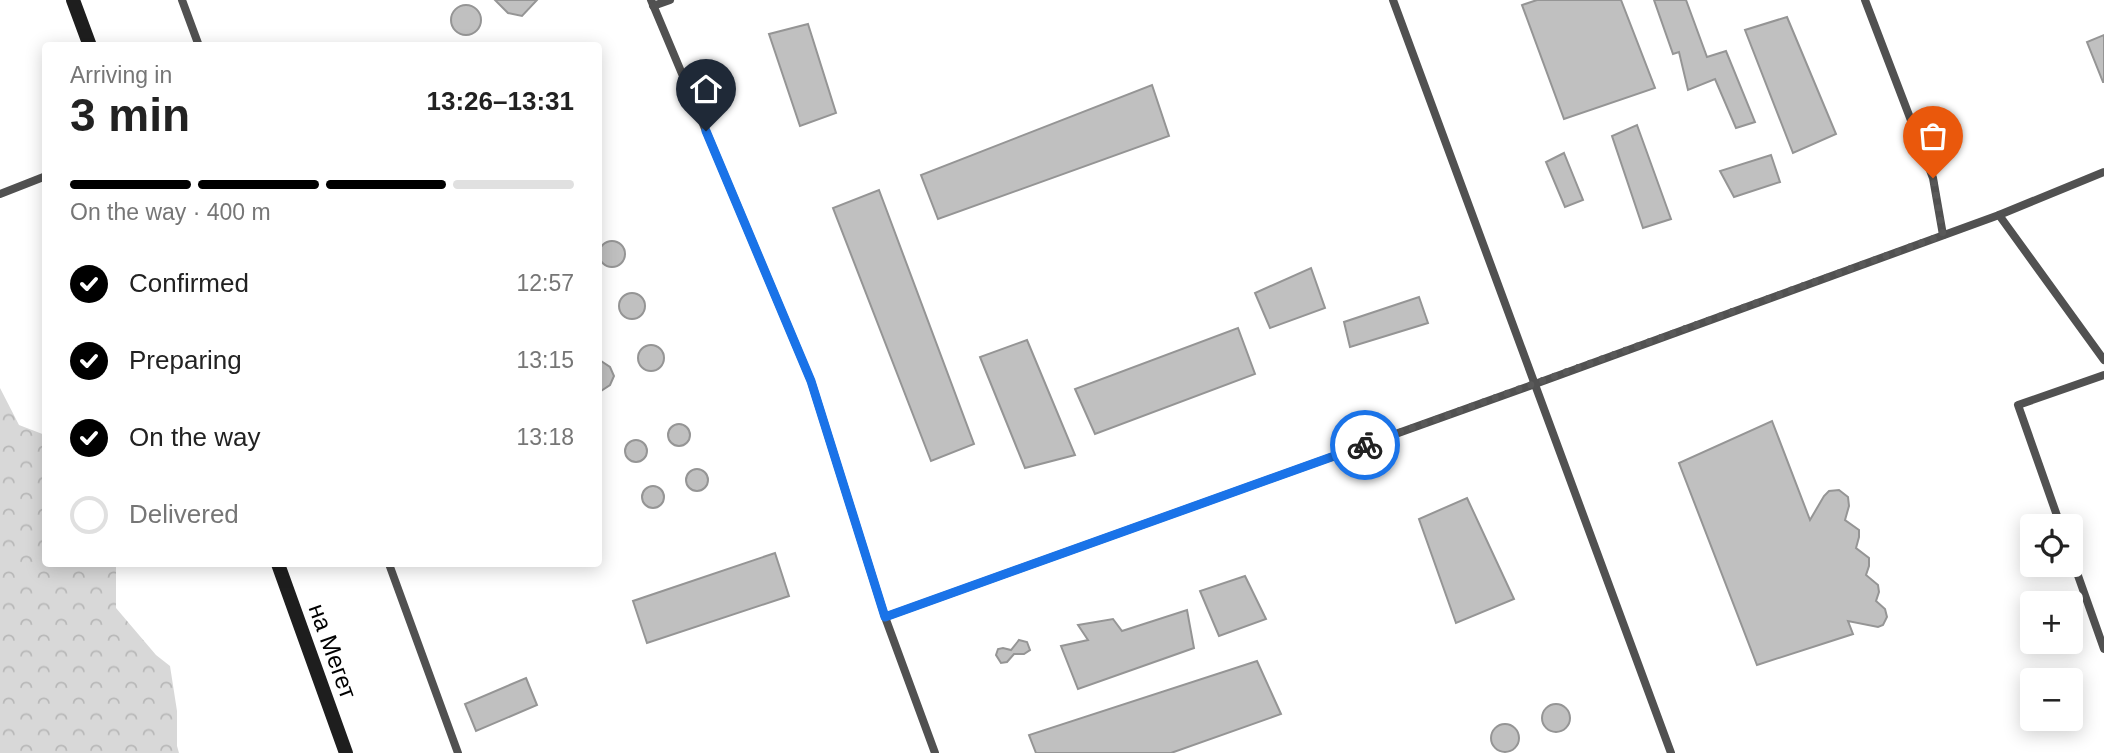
<!DOCTYPE html>
<html lang="en">
<head>
<meta charset="utf-8">
<style>
	:root { --surface:#fff; --page:#f6f6f6; --text:#222; --muted:#767676; --line:#e0e0e0; --accent:#000 }
	body { margin:0; font-family:Helvetica,sans-serif; background:var(--page); color:var(--text); height:100vh; display:flex; flex-direction:column; font-size:26px; white-space:nowrap }
	* { box-sizing:border-box; margin:0 }
	p { font-size:23px; color:var(--muted) }
	.icon { flex:none; width:38px; height:38px; fill:none; stroke:currentColor; stroke-width:2; stroke-linecap:round; stroke-linejoin:round }
	.map { position:relative; flex:1; overflow:hidden }
	.drawer { position:absolute; left:42px; top:42px; width:560px; height:525px; display:flex; flex-direction:column; background:var(--surface); border-radius:7px; box-shadow:0 4px 18px #0003 }
	.drawer>* { flex:none }
	.buttons { position:absolute; left:2020px; top:514px; display:grid; gap:14px }
	.buttons a { display:grid; place-items:center; width:63px; height:63px; border-radius:7px; background:var(--surface); box-shadow:0 4px 18px #0003; font-size:35px }
	.pin { position:absolute; display:grid; place-items:center; width:60px; height:60px; color:#fff; margin:-72px -30px; border-radius:50% 50% 50% 0; rotate:-45deg; box-shadow:0 0 7px #0007 }
	.pin .icon { rotate:45deg }
	.courier { position:absolute; display:grid; place-items:center; width:70px; height:70px; margin:-35px; border:5px solid #1a73e8; border-radius:50%; background:#fff; color:#222; box-shadow:0 2px 9px #0007 }
	.head em { font-style:normal; font-weight:700 }
	.head div { display:flex; flex-direction:column-reverse }
	.head { display:flex; align-items:center; justify-content:space-between; height:119px; padding:0 28px }
	h1 { font-size:46px; font-weight:700; line-height:52px }
	.bar { display:grid; grid-template-columns:repeat(4,1fr); gap:10px 7px; align-content:center; height:84px; padding:0 28px }
	.bar i { height:9px; border-radius:5px; background:var(--line) }
	.bar .selected { background:var(--accent) }
	.bar p { grid-column:span 4 }
	ol { padding:0 28px; list-style:none }
	li { display:flex; align-items:center; gap:21px; height:77px }
	li p { margin-inline-start:auto }
	li .icon { padding:7px; border-radius:50%; background:var(--accent); color:#fff; stroke-width:4 }
	li:last-child { color:var(--muted) }
	li i { width:38px; height:38px; border:4px solid var(--line); border-radius:50% }
	.map>svg:first-child { display:block }
	.forest { fill:url(#forest-crowns) }
	.building { fill:#c0c0c0; stroke:#959595; stroke-width:2 }
	.lines { fill:none; stroke-linecap:round; stroke-linejoin:round }
	.lane { stroke:#515151; stroke-width:8 }
	.secondary { stroke:#1e1e1e; stroke-width:14 }
	.done { stroke:#595959; stroke-width:7; stroke-dasharray:0 12.6 }
	.route { stroke:#1a73e8; stroke-width:9 }
	.labels { text-anchor:middle; dominant-baseline:central; stroke-width:7; stroke-linejoin:round; paint-order:stroke }
	.street-label { font-size:24px; fill:#000; stroke:#fff }
</style>
</head>
<body>
<div class="map">
<svg width="2104" height="753" viewBox="0 0 2104 753">
	<defs>
		<pattern id="forest-crowns" width="20" height="18" patternUnits="userSpaceOnUse" patternTransform="scale(1.75)"><rect width="20" height="18" fill="#d8d8d8"/><path d="M2 6a3 3 0 1 1 6 0M12 15a3 3 0 1 1 6 0" fill="none" stroke="#b8b8b8"/></pattern>
	</defs>
	<rect width="100%" height="100%" fill="#fff"/>
	<path class="forest" d="M 0,388 L 19,425 L 45,435 L 46,564 L 116,564 L 116,608 L 156,655 L 170,666 L 177,711 L 177,746 L 179,753 L 0,753 Z"/>
	<g class="building">
		<path d="M 495,0 L 537,0 L 522,16 L 508,13 Z"/>
		<path d="M 1537,0 L 1621,0 L 1655,88 L 1564,119 L 1522,5 Z"/>
		<path d="M 1654,0 L 1686,0 L 1707,57 L 1726,51 L 1755,122 L 1736,128 L 1715,79 L 1688,90 L 1679,52 L 1673,54 Z"/>
		<circle cx="466" cy="20" r="15"/>
		<path d="M 1787,17 L 1836,134 L 1793,153 L 1745,30 Z"/>
		<path d="M 808,24 L 836,113 L 800,126 L 769,34 Z"/>
		<path d="M 2104,35 L 2104,82 L 2103,82 L 2087,42 Z"/>
		<path d="M 1152,85 L 1169,136 L 938,219 L 921,175 Z"/>
		<path d="M 1637,125 L 1671,219 L 1643,228 L 1612,136 Z"/>
		<path d="M 1564,153 L 1583,200 L 1565,207 L 1546,162 Z"/>
		<path d="M 1771,155 L 1780,182 L 1734,197 L 1720,171 Z"/>
		<path d="M 879,190 L 974,444 L 931,461 L 833,208 Z"/>
		<circle cx="612" cy="254" r="13"/>
		<path d="M 1311,268 L 1325,308 L 1270,328 L 1255,293 Z"/>
		<circle cx="632" cy="306" r="13"/>
		<path d="M 1419,297 L 1428,323 L 1350,347 L 1344,322 Z"/>
		<path d="M 1238,328 L 1255,374 L 1095,434 L 1075,389 Z"/>
		<path d="M 1027,340 L 1075,455 L 1025,468 L 980,357 Z"/>
		<circle cx="651" cy="358" r="13"/>
		<path d="M 598,359 L 610,367 L 614,376 L 610,385 L 598,393 Z"/>
		<path d="M 1772,421 L 1810,520 L 1824,496 L 1829,491 L 1839,490 L 1848,497 L 1849,506 L 1845,520 L 1859,530 L 1859,537 L 1856,548 L 1869,558 L 1869,566 L 1866,575 L 1878,585 L 1879,592 L 1876,601 L 1885,609 L 1887,617 L 1883,625 L 1878,627 L 1848,621 L 1853,634 L 1757,665 L 1679,463 Z"/>
		<circle cx="679" cy="435" r="11"/>
		<circle cx="636" cy="451" r="11"/>
		<circle cx="697" cy="480" r="11"/>
		<circle cx="653" cy="497" r="11"/>
		<path d="M 1467,498 L 1514,599 L 1456,623 L 1419,519 Z"/>
		<path d="M 775,553 L 789,596 L 647,643 L 633,601 Z"/>
		<path d="M 1245,576 L 1266,619 L 1219,636 L 1200,591 Z"/>
		<path d="M 1187,610 L 1194,648 L 1078,689 L 1061,646 L 1088,640 L 1078,625 L 1113,619 L 1122,631 Z"/>
		<path d="M 1019,640 L 1027,642 L 1030,650 L 1024,654 L 1014,654 L 1007,662 L 1001,663 L 996,655 L 998,649 L 1003,648 L 1011,650 Z"/>
		<path d="M 1257,661 L 1281,714 L 1171,753 L 1036,753 L 1029,735 Z"/>
		<path d="M 526,678 L 537,705 L 476,731 L 465,704 Z"/>
		<circle cx="1556" cy="718" r="14"/>
		<circle cx="1505" cy="738" r="14"/>
	</g>
	<g class="lines">
		<g class="lane">
			<path d="M 182,0 L 199,46"/>
			<path d="M 651,0 L 811,381 L 885,617 L 935,753"/>
			<path d="M 1393,0 L 1671,753"/>
			<path d="M 1865,0 L 1933,178 L 1943,235"/>
			<path d="M 653,6 L 670,0"/>
			<path d="M 0,194 L 46,176"/>
			<path d="M 1999,215 L 2104,360"/>
			<path d="M 2061,527 L 2018,405 L 2104,375"/>
			<path d="M 2070,553 L 2104,649"/>
			<path d="M 389,564 L 458,753"/>
			<path d="M 885,617 L 1535,384 L 1999,215 L 2104,172"/>
		</g>
		<g class="secondary">
			<path d="M 73,0 L 90,46"/>
			<path d="M 278,564 L 346,753"/>
		</g>
	</g>
	<g class="lines">
		<path class="done" d="M 1365,445 L 1943,235 L 1933,178"/>
		<path class="route" d="M 706,131 L 811,381 L 885,617 L 1365,445"/>
	</g>
	<g class="labels">
		<g class="street-label">
			<text transform="translate(333 651) rotate(70)">на Мегет</text>
		</g>
	</g>
</svg>
<div class="buttons">
<a><svg class="icon" aria-label="locate" viewBox="0 0 24 24"><circle cx="12" cy="12" r="6"/><path d="M12 2v4M12 18v4M2 12h4M18 12h4"/></svg></a>
<a>+</a>
<a>−</a>
</div>
<div class="pin" style="left:1933px;top:178px;background:#ea580c"><svg class="icon" aria-label="bag" viewBox="0 0 24 24"><path d="M5 8h14l-1 12H6zM9 8a3 3 0 0 1 6 0"/></svg></div>
<div class="pin" style="left:706px;top:131px;background:#1f2937"><svg class="icon" aria-label="home" viewBox="0 0 24 24"><path d="M3 11l9-7 9 7M6 9v11h12V9"/></svg></div>
<div class="courier" style="left:1365px;top:445px"><svg class="icon" aria-label="bike" viewBox="0 0 24 24"><circle cx="6" cy="16" r="4"/><circle cx="18" cy="16" r="4"/><path d="M6 16l4-8h5l3 8M10 8l3 8H6M13 5h3"/></svg></div>
<section class="drawer">
<div class="head"><div><h1>3 min</h1><p>Arriving in</p></div><em>13:26–13:31</em></div>
<div class="bar"><i class="selected"></i><i class="selected"></i><i class="selected"></i><i></i><p>On the way · 400 m</p></div>
<ol>
<li><svg class="icon" aria-label="check" viewBox="0 0 24 24"><path d="M5 12l5 5 9-10"/></svg>Confirmed<p>12:57</p></li>
<li><svg class="icon" aria-label="check" viewBox="0 0 24 24"><path d="M5 12l5 5 9-10"/></svg>Preparing<p>13:15</p></li>
<li><svg class="icon" aria-label="check" viewBox="0 0 24 24"><path d="M5 12l5 5 9-10"/></svg>On the way<p>13:18</p></li>
<li><i></i>Delivered</li>
</ol>
</section>
</div>
</body>
</html>
